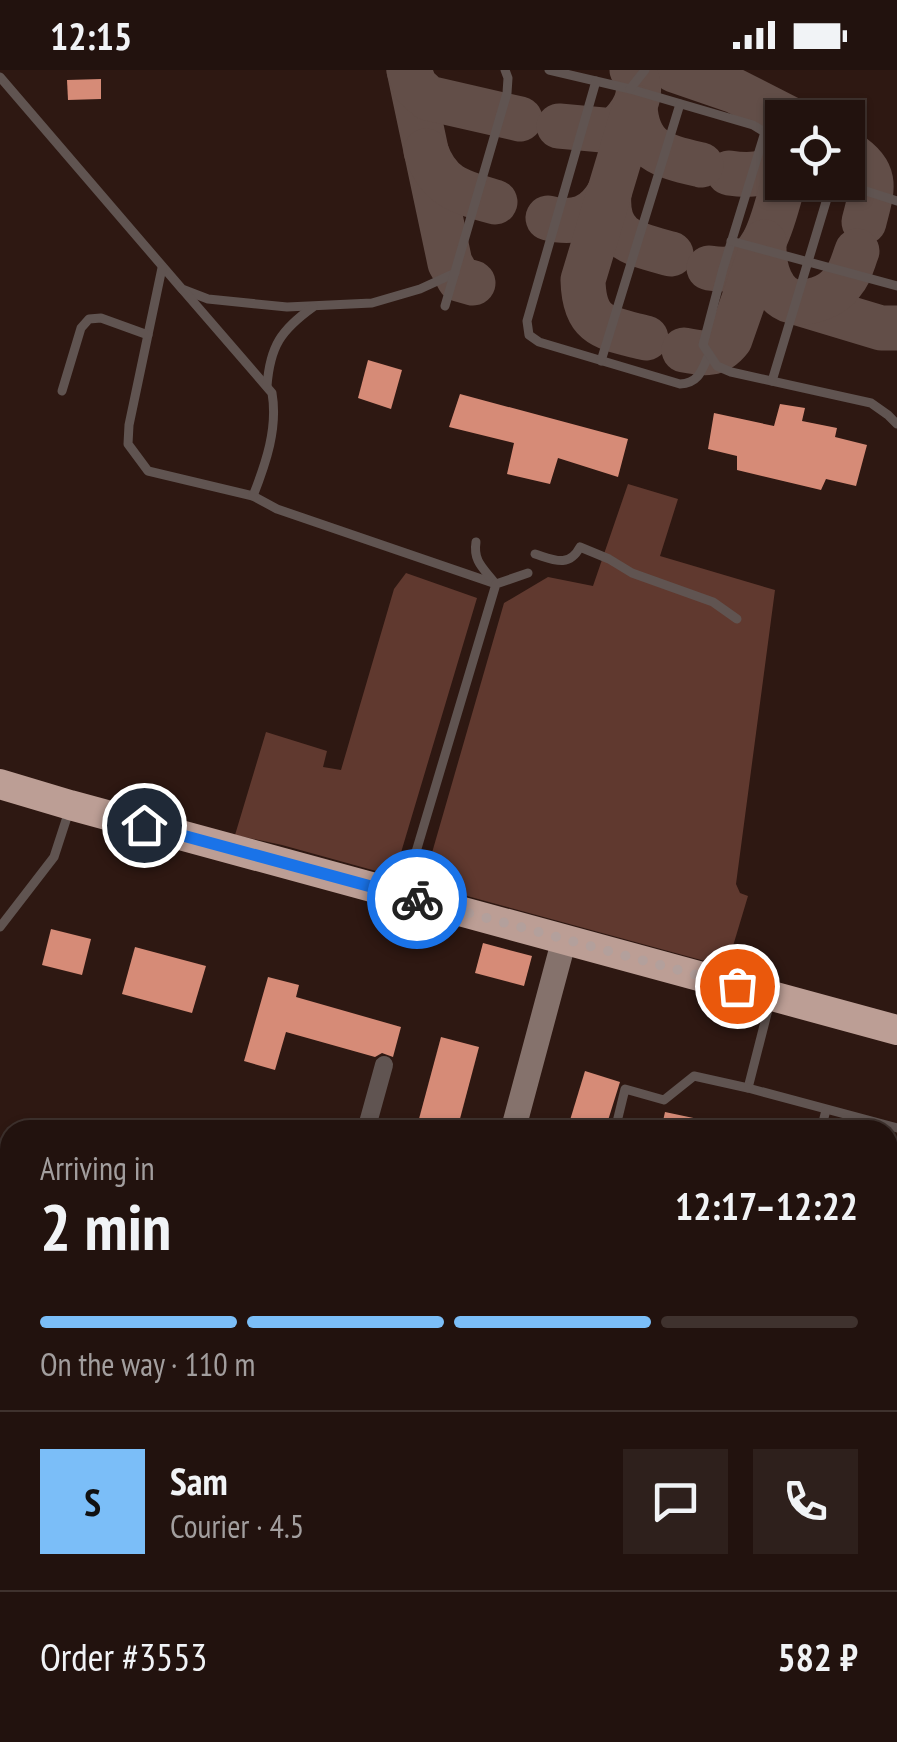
<!DOCTYPE html>
<html lang="en">
<head>
<meta charset="utf-8">
<style>
	:root { --surface:#22120e; --page:#2e201c; --text:#f1f3f6; --muted:#a29e9e; --line:#3f322e; --accent:#7bbef8 }
	body { margin:0; font-family:"PT Sans Narrow",sans-serif; background:var(--page); color:var(--text); height:100vh; display:flex; flex-direction:column; font-size:38px; white-space:nowrap }
	* { box-sizing:border-box; margin:0 }
	p { font-size:32px; color:var(--muted) }
	.icon { flex:none; width:55px; height:55px; fill:none; stroke:currentColor; stroke-width:2; stroke-linecap:round; stroke-linejoin:round }
	.map { position:relative; flex:1; overflow:hidden }
	.drawer { position:absolute; left:0px; top:1050px; width:898px; height:622px; display:flex; flex-direction:column; background:var(--surface); border-radius:30px 30px 0 0; box-shadow:0 2px 8px #0004,0 0 0 2px var(--line) }
	.drawer>* { flex:none }
	.fabs { position:absolute; left:765px; top:30px; display:grid; gap:20px }
	.fabs a { display:grid; place-items:center; width:100px; height:100px; border-radius:0px; background:var(--surface); box-shadow:0 2px 8px #0004,0 0 0 2px var(--line); font-size:50px }
	.pin { position:absolute; display:grid; place-items:center; width:85px; height:85px; color:#fff; margin:-42px; border:5px solid #fff; border-radius:50%; box-shadow:0 2px 10px #0007 }
	.courier { position:absolute; display:grid; place-items:center; width:100px; height:100px; margin:-50px; border:8px solid #1a73e8; border-radius:50%; background:#fff; color:#222; box-shadow:0 2px 12px #0007 }
	.head em { font-style:normal; font-weight:700 }
	.head div { display:flex; flex-direction:column-reverse }
	.head { display:flex; align-items:center; justify-content:space-between; height:170px; padding:0 40px }
	h1 { font-size:65px; font-weight:700; line-height:75px }
	.bar { display:grid; grid-template-columns:repeat(4,1fr); gap:15px 10px; align-content:center; height:120px; padding:0 40px }
	.bar i { height:12px; border-radius:8px; background:var(--line) }
	.bar .active { background:var(--accent) }
	.bar p { grid-column:span 4 }
	.line { display:flex; align-items:center; gap:25px; padding:0 40px; border-top:2px solid var(--line) }
	.line div { flex:1 }
	.round { display:grid; place-items:center; flex:none; width:105px; height:105px; border-radius:0px; background:var(--page) }
	.status { display:flex; justify-content:space-between; align-items:center; height:70px; padding:0 50px; background:var(--surface); direction:ltr }
	.status svg { height:28px; fill:currentColor }
	.map>svg:first-child { display:block }
	.green { fill:#60392f }
	.lines { fill:none; stroke-linecap:round; stroke-linejoin:round }
	.taxiway { stroke:#624e48; stroke-width:45 }
	.building { fill:#d68b77 }
	.lane { stroke:#605451; stroke-width:9 }
	.street { stroke:#605451; stroke-width:18 }
	.secondary { stroke:#85726c; stroke-width:25 }
	.highway { stroke:#bc9e95; stroke-width:30 }
	.done { stroke:#b3a09c; stroke-width:10; stroke-dasharray:0 18 }
	.route { stroke:#1a73e8; stroke-width:12 }
</style>
</head>
<body>
<div class="status"><b>12:15</b><svg viewBox="0 0 49 12"><path d="M0 12V9h3v3zM5 12V6h3v6zM10 12V3h3v9zM15 12V0h3v12zM26 1h20v11H26zM47 4h2v5h-2z"/></svg></div>
<div class="map">
<svg width="897" height="1672" viewBox="0 0 897 1672">
	<rect width="100%" height="100%" fill="#2e1812"/>
	<g class="green">
		<path d="M 628,414 L 678,429 L 660,486 L 775,520 L 736,814 L 740,823 L 748,826 L 733,876 L 712,893 L 423,814 L 504,533 L 548,507 L 593,516 Z"/>
		<path d="M 406,503 L 477,528 L 394,806 L 282,775 L 235,765 L 266,662 L 327,681 L 323,697 L 341,700 L 394,519 Z"/>
	</g>
	<g class="lines">
		<g class="taxiway">
			<path d="M 409,0 L 450,193 L 459,209 L 473,213"/>
			<path d="M 409,0 L 415,16 L 428,28 L 520,49"/>
			<path d="M 674,0 L 735,21 L 788,48"/>
			<path d="M 559,56 L 614,61 C 632,46 648,22 632,0"/>
			<path d="M 426,81 C 439,118 461,122 495,132"/>
			<path d="M 848,83 C 880,103 872,120 864,152"/>
			<path d="M 729,103 C 750,106 765,105 782,93"/>
			<path d="M 609,123 C 605,170 634,174 671,184"/>
			<path d="M 548,148 C 575,155 595,148 609,123"/>
			<path d="M 709,198 C 716,199 726,200 733,198 C 768,190 774,141 784,112"/>
			<path d="M 798,233 L 881,258 L 897,258"/>
			<path d="M 646,268 C 606,258 584,258 583,210 L 635,37 C 638,81 663,86 701,95"/>
			<path d="M 684,280 C 704,284 717,286 730,269 L 764,172 C 763,206 777,244 818,229 C 828,226 838,219 844,210 C 851,202 853,191 857,181"/>
		</g>
	</g>
	<g class="building">
		<path d="M 101,9 L 101,29 L 68,30 L 67,10 Z"/>
		<path d="M 368,290 L 402,300 L 391,339 L 358,328 Z"/>
		<path d="M 460,324 L 628,369 L 618,407 L 558,388 L 550,414 L 507,404 L 514,373 L 449,357 Z"/>
		<path d="M 780,334 L 805,338 L 802,351 L 837,358 L 835,367 L 867,375 L 856,416 L 826,409 L 821,420 L 737,400 L 737,386 L 708,379 L 714,343 L 774,356 Z"/>
		<path d="M 51,859 L 91,869 L 82,905 L 42,895 Z"/>
		<path d="M 483,873 L 532,886 L 524,916 L 475,903 Z"/>
		<path d="M 135,877 L 206,896 L 192,943 L 122,924 Z"/>
		<path d="M 268,907 L 299,915 L 296,927 L 401,957 L 393,987 L 382,983 L 375,987 L 286,962 L 275,1000 L 244,991 Z"/>
		<path d="M 441,967 L 479,977 L 457,1060 L 416,1060 Z"/>
		<path d="M 585,1001 L 620,1012 L 605,1060 L 567,1060 Z"/>
		<path d="M 665,1042 L 722,1054 L 722,1060 L 661,1060 Z"/>
	</g>
	<g class="lines">
		<g class="lane">
			<path d="M 549,0 L 630,19 L 753,55 L 782,73"/>
			<path d="M 0,7 L 182,219 L 208,229 L 287,237 L 372,233 L 420,219 L 455,203"/>
			<path d="M 596,11 L 527,251 L 529,265 L 539,272 L 680,314 C 699,313 702,300 709,284"/>
			<path d="M 630,19 L 645,0"/>
			<path d="M 765,62 L 723,199 L 703,275 L 717,296 L 731,302 L 871,333 L 888,345 L 897,354"/>
			<path d="M 838,112 L 897,131"/>
			<path d="M 731,171 L 897,216"/>
			<path d="M 162,198 L 129,355 L 128,374 L 148,401 L 253,426 L 277,439 L 496,514"/>
			<path d="M 183,220 L 272,323 C 278,358 266,393 253,426"/>
			<path d="M 445,236 L 507,23 L 508,8 L 505,0"/>
			<path d="M 601,291 L 680,34"/>
			<path d="M 772,311 L 832,112"/>
			<path d="M 267,316 C 270,276 281,260 313,237"/>
			<path d="M 62,321 L 81,258 L 89,249 L 101,248 L 148,265"/>
			<path d="M 476,472 C 473,491 483,498 494,512"/>
			<path d="M 535,484 C 554,490 569,498 580,477 L 609,489 L 632,503 L 713,532 L 737,549"/>
			<path d="M 404,822 L 496,514 L 528,503"/>
			<path d="M 0,857 L 54,787 L 69,741"/>
			<path d="M 770,932 L 748,1018 L 897,1058"/>
			<path d="M 615,1060 L 625,1019 L 664,1030 L 694,1006 L 748,1018"/>
			<path d="M 821,1060 L 826,1040"/>
			<path d="M 888,1176 L 892,1178 L 888,1194"/>
			<path d="M 888,1423 L 897,1425"/>
		</g>
		<g class="street">
			<path d="M 366,1060 L 384,995"/>
			<path d="M 0,1539 L 10,1543"/>
			<path d="M 454,1662 L 485,1672"/>
		</g>
		<g class="secondary">
			<path d="M 513,1060 L 564,870"/>
			<path d="M 362,1672 L 363,1662"/>
		</g>
		<path class="highway" d="M 0,714 L 70,735 L 897,960"/>
	</g>
	<g class="lines">
		<path class="done" d="M 417,829 L 737,916"/>
		<path class="route" d="M 144,755 L 417,829"/>
	</g>
</svg>
<div class="fabs">
<a><svg class="icon" aria-label="locate" viewBox="0 0 24 24"><circle cx="12" cy="12" r="6"/><path d="M12 2v4M12 18v4M2 12h4M18 12h4"/></svg></a>
</div>
<div class="pin" style="left:737px;top:916px;background:#ea580c"><svg class="icon" aria-label="bag" viewBox="0 0 24 24"><path d="M5 8h14l-1 12H6zM9 8a3 3 0 0 1 6 0"/></svg></div>
<div class="pin" style="left:144px;top:755px;background:#1f2937"><svg class="icon" aria-label="home" viewBox="0 0 24 24"><path d="M3 11l9-7 9 7M6 9v11h12V9"/></svg></div>
<div class="courier" style="left:417px;top:829px"><svg class="icon" aria-label="bike" viewBox="0 0 24 24"><circle cx="6" cy="16" r="4"/><circle cx="18" cy="16" r="4"/><path d="M6 16l4-8h5l3 8M10 8l3 8H6M13 5h3"/></svg></div>
<section class="drawer">
<div class="head"><div><h1>2 min</h1><p>Arriving in</p></div><em>12:17–12:22</em></div>
<div class="bar"><i class="active"></i><i class="active"></i><i class="active"></i><i></i><p>On the way · 110 m</p></div>
<div class="line" style="height:180px"><b class="round" style="background:var(--accent);color:#111">S</b><div><b>Sam</b><p>Courier · 4.5</p></div><a class="round"><svg class="icon" aria-label="chat" viewBox="0 0 24 24"><path d="M4 5h16v11H9l-5 4z"/></svg></a><a class="round"><svg class="icon" aria-label="phone" viewBox="0 0 24 24"><path d="M5 4h4l2 5-3 2q2 4 5 5l2-3 5 2v4C11 20 4 13 5 4z"/></svg></a></div>
<div class="line" style="height:130px"><div>Order #3553</div><b>582 ₽</b></div>
</section>
</div>
</body>
</html>
